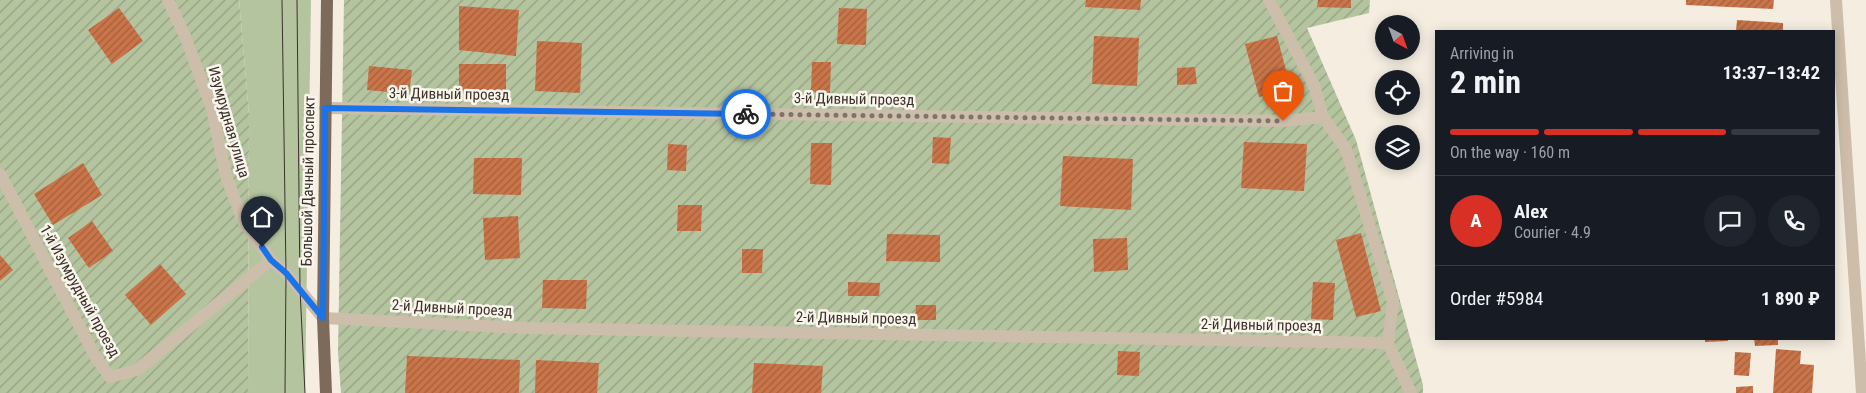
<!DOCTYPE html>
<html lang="en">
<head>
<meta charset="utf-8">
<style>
	:root { --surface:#171b24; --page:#20242c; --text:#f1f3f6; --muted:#9ea1a6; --line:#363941; --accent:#d93025 }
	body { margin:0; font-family:"Roboto Condensed",sans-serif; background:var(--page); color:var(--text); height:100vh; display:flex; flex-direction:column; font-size:19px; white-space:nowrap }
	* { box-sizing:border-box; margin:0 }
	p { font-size:16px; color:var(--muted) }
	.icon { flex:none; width:28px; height:28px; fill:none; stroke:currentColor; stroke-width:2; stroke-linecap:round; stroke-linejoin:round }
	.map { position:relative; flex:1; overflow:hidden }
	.side { position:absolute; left:1435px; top:30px; width:400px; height:310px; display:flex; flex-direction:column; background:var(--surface); border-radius:0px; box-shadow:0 2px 12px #0003 }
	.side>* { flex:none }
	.needle { width:32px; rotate:139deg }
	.buttons { position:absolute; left:1375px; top:15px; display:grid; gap:10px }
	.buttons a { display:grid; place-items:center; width:45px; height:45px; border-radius:50%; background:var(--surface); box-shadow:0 2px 12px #0003; font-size:25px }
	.pin { position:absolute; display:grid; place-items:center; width:42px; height:42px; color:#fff; margin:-51px -21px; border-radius:50% 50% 50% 0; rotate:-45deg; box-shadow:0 0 5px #0007 }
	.pin .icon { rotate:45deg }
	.courier { position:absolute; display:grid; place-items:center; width:50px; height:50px; margin:-25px; border:4px solid #1a73e8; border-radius:50%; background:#fff; color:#222; box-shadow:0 1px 6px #0007 }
	.overview em { font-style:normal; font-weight:700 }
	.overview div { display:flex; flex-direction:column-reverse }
	.overview { display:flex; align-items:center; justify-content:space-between; height:85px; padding:0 15px }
	h1 { font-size:32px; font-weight:700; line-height:38px }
	.bar { display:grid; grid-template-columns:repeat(4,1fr); gap:8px 5px; align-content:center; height:60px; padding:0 15px }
	.bar i { height:6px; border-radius:4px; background:var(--line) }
	.bar .active { background:var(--accent) }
	.bar p { grid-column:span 4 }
	.line { display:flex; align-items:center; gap:12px; padding:0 15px; border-top:1px solid var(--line) }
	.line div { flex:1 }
	.round { display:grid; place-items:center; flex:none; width:52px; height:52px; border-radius:26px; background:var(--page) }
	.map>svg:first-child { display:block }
	.grass { fill:#b4c49f }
	.garden { fill:url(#garden-furrows) }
	.building { fill:url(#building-hatch) }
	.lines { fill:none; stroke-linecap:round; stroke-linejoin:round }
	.minor { stroke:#cdbeab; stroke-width:12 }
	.major { stroke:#7d6a5b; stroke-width:12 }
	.tram { stroke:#3b312a; stroke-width:1 }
	.done { stroke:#7c736a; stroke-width:5; stroke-dasharray:0 9 }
	.route { stroke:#1a73e8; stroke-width:6 }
	.labels { text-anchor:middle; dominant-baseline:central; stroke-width:5; stroke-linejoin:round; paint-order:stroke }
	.street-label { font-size:15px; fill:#3b312a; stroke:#fbf6ed }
</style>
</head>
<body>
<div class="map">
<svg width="1866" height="393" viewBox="0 0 1866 393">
	<defs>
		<pattern id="garden-furrows" width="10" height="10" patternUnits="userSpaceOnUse" patternTransform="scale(1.25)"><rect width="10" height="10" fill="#b4c49f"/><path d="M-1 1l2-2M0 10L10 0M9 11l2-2" fill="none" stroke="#94a082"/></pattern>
		<pattern id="building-hatch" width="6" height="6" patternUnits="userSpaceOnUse" patternTransform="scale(1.25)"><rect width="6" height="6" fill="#c97449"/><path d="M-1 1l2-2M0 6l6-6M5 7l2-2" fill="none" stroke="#a4603d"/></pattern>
	</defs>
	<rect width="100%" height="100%" fill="#f4ede0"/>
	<path class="grass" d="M 239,0 L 311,0 L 305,393 L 248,393 L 249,115 Z"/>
	<g class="garden">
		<path d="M 0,0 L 239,0 L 249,115 L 248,393 L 0,393 Z"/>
		<path d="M 344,0 L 1370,0 L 1369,13 L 1307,28 L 1356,140 L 1423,385 L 1423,393 L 341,393 L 338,352 Z"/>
	</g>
	<g class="building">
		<path d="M 1086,0 L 1141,0 L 1140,10 L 1085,7 Z"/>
		<path d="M 1318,0 L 1351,0 L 1351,8 L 1317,7 Z"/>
		<path d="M 1686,0 L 1774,0 L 1773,9 L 1686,5 Z"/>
		<path d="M 459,6 L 519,10 L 516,56 L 459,50 Z"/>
		<path d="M 119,8 L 143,41 L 112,64 L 88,30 Z"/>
		<path d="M 839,8 L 867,9 L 866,45 L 837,44 Z"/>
		<path d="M 1737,20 L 1783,23 L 1783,31 L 1736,31 Z"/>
		<path d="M 1094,36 L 1139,38 L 1137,86 L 1092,84 Z"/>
		<path d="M 1277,36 L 1291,89 L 1259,97 L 1245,44 Z"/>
		<path d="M 537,41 L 582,43 L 580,93 L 535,91 Z"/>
		<path d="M 812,62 L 831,62 L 830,93 L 811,92 Z"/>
		<rect x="459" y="64" width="47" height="30"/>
		<path d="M 369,66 L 412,70 L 409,94 L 367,90 Z"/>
		<path d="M 1195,67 L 1197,84 L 1177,85 L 1177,68 Z"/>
		<path d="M 933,137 L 951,138 L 949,164 L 932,163 Z"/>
		<path d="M 1244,142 L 1307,144 L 1304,191 L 1241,188 Z"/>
		<path d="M 811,143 L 832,143 L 831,185 L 810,184 Z"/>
		<path d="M 668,144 L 687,145 L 686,171 L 667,170 Z"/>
		<path d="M 1063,156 L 1133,159 L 1131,210 L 1060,206 Z"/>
		<path d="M 474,158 L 522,158 L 521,195 L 473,194 Z"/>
		<path d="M 83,163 L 102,195 L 53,225 L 34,194 Z"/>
		<path d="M 678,205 L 702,205 L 701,231 L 677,231 Z"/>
		<path d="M 518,216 L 520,258 L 485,260 L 483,218 Z"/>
		<path d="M 92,221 L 113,251 L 89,268 L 68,238 Z"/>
		<path d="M 1361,233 L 1381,311 L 1356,317 L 1336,240 Z"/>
		<path d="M 887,234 L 940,235 L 940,262 L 886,261 Z"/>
		<path d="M 1127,238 L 1128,270 L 1094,272 L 1093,239 Z"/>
		<path d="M 742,249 L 763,249 L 762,273 L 742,273 Z"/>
		<path d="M 0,255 L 13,270 L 0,281 Z"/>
		<path d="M 160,264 L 186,294 L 151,325 L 125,295 Z"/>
		<path d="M 543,280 L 587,280 L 586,309 L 542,308 Z"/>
		<path d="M 848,282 L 880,283 L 879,296 L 848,296 Z"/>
		<path d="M 1313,282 L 1335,283 L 1333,320 L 1311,319 Z"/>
		<path d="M 916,305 L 936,305 L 936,320 L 915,320 Z"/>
		<path d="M 1705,339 L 1728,339 L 1728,341 L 1705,342 Z"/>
		<path d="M 1754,339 L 1778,339 L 1778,345 L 1755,346 Z"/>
		<path d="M 1776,349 L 1801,351 L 1800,364 L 1814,365 L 1812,393 L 1773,393 Z"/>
		<path d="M 1118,351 L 1140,352 L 1139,376 L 1117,375 Z"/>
		<path d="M 1735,352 L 1751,353 L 1749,376 L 1734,375 Z"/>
		<path d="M 407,356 L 520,360 L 519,393 L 405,393 Z"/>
		<path d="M 536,360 L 599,363 L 597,393 L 535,393 Z"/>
		<path d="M 754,363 L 823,366 L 821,393 L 752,393 Z"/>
		<path d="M 1753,386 L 1753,393 L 1736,393 L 1736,387 Z"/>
	</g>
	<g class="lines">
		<g class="minor">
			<path d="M 168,0 L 185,36 L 212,109 L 226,176 L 243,221 L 271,260 L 286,273 L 323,318 L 527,328 L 1388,343"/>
			<path d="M 1269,0 L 1314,85 L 1323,117 L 1346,149 L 1393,302 L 1388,343 L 1411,393"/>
			<path d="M 1836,0 L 1862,393"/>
			<path d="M 325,108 L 1283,121 L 1323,117"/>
			<path d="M 0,174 L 95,356 L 110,377 L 137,370 L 271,260"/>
		</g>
		<path class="major" d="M 326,393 L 323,318 L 327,0"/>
		<g class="tram">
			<path d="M 282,0 L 286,273 L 285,393"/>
			<path d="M 297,0 L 300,289 L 305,393"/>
		</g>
	</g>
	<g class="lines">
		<path class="done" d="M 746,114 L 1283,121"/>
		<path class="route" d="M 262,247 L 271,260 L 286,273 L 323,318 L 325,108 L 746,114"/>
	</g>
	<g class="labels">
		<g class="street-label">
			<text transform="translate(449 94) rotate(1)">3-й Дивный проезд</text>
			<text transform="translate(854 99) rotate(1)">3-й Дивный проезд</text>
			<text transform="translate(229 122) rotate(74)">Изумрудная улица</text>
			<text transform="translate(308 181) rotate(-89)">Большой Дачный проспект</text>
			<text transform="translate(80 291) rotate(61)">1-й Изумрудный проезд</text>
			<text transform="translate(452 308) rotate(3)">2-й Дивный проезд</text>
			<text transform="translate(856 318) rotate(1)">2-й Дивный проезд</text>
			<text transform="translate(1261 325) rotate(1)">2-й Дивный проезд</text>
		</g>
	</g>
</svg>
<div class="buttons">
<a><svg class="needle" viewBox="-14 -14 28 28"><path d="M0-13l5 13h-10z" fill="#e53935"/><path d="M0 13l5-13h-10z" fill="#9ea1a6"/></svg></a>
<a><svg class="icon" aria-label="locate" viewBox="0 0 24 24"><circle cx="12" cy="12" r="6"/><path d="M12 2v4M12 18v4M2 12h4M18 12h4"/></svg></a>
<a><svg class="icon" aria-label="layers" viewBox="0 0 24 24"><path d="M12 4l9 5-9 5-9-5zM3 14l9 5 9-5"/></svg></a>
</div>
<div class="pin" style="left:1283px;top:121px;background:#ea580c"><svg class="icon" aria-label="bag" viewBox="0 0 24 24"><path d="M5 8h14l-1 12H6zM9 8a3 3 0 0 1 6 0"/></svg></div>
<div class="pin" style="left:262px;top:247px;background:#1f2937"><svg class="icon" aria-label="home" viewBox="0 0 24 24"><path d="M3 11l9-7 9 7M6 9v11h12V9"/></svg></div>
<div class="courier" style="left:746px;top:114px"><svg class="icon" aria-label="bike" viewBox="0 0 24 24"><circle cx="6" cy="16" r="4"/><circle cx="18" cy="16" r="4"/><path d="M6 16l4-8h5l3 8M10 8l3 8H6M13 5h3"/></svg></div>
<section class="side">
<div class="overview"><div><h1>2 min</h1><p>Arriving in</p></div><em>13:37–13:42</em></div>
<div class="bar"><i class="active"></i><i class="active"></i><i class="active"></i><i></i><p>On the way · 160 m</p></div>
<div class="line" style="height:90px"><b class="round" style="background:var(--accent);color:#fff">A</b><div><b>Alex</b><p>Courier · 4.9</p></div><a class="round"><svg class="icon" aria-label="chat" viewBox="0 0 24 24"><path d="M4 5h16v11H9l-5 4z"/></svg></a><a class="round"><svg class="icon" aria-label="phone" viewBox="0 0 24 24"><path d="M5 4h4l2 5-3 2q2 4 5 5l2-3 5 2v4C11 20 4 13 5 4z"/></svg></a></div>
<div class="line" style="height:65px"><div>Order #5984</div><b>1 890 ₽</b></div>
</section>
</div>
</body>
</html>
